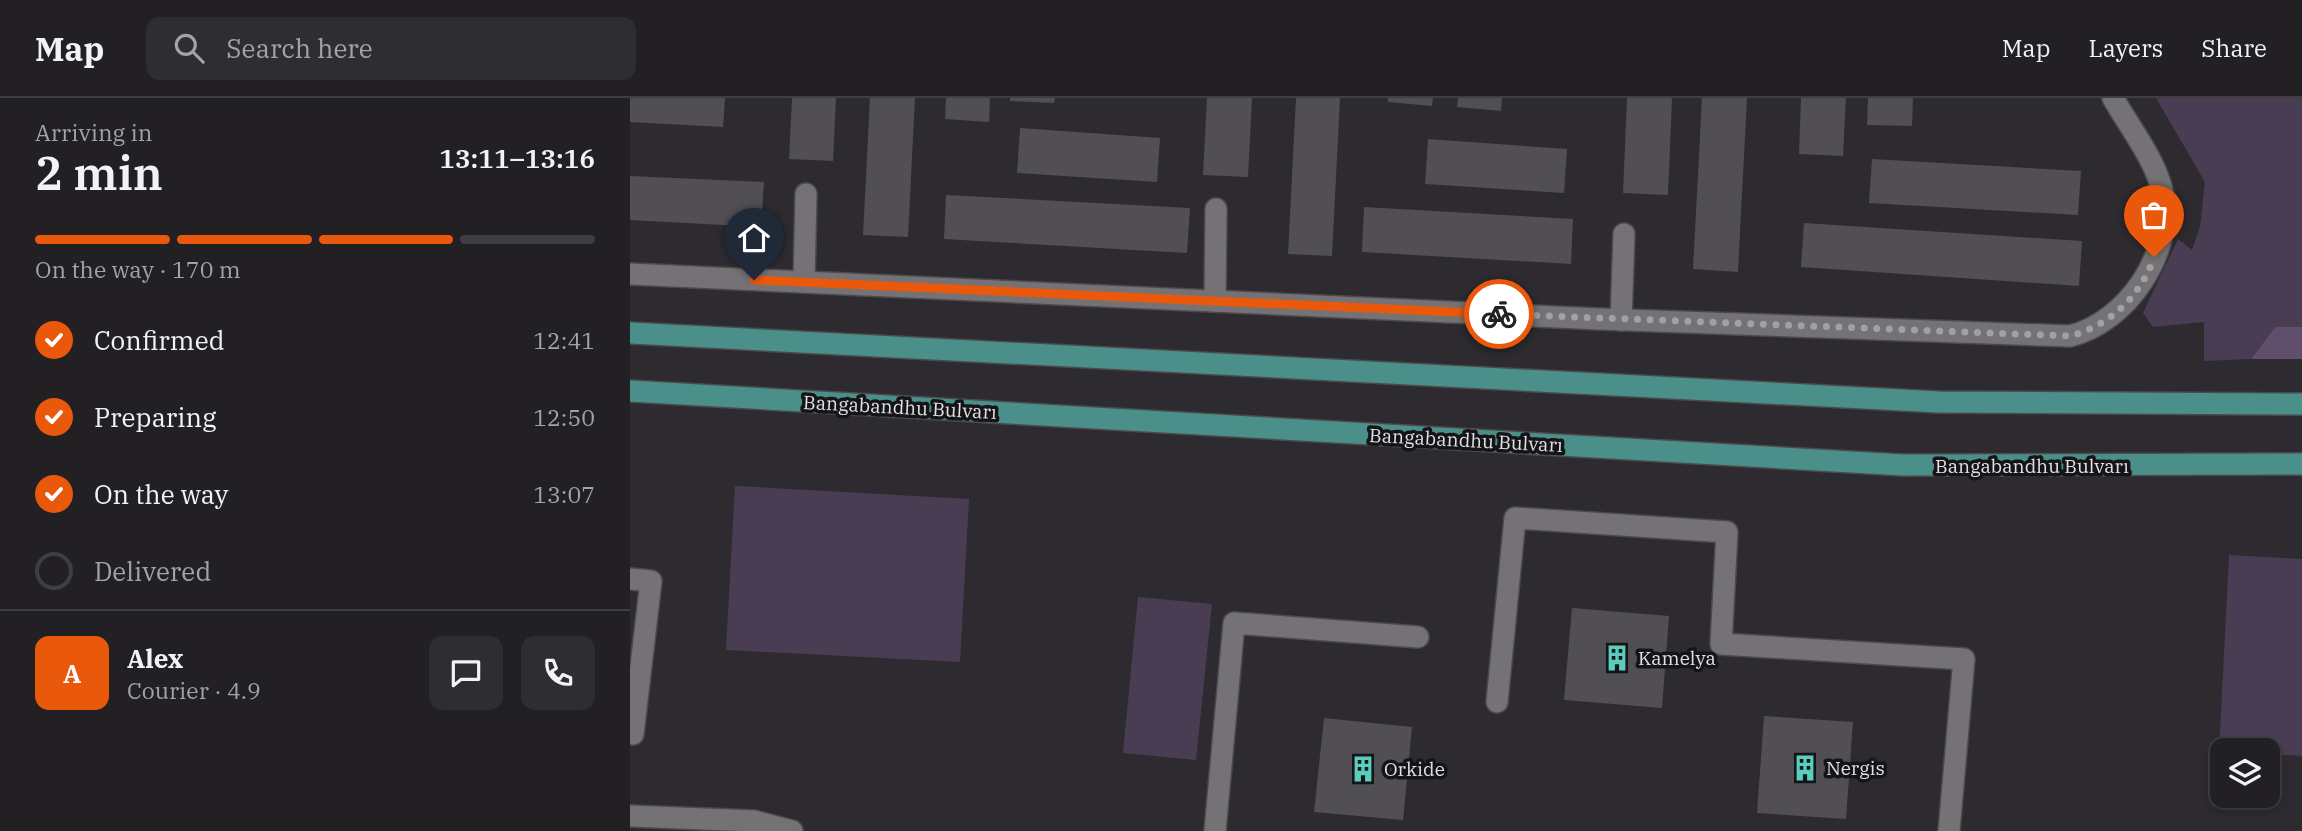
<!DOCTYPE html>
<html lang="en">
<head>
<meta charset="utf-8">
<style>
	:root { --surface:#222023; --page:#2e2d30; --text:#f1f3f6; --muted:#a2a3a6; --line:#3f3e41; --accent:#ea580c }
	body { margin:0; font-family:"IBM Plex Serif",serif; background:var(--page); color:var(--text); height:100vh; display:flex; flex-direction:column; font-size:26px; white-space:nowrap }
	* { box-sizing:border-box; margin:0 }
	p { font-size:23px; color:var(--muted) }
	.icon { flex:none; width:38px; height:38px; fill:none; stroke:currentColor; stroke-width:2; stroke-linecap:round; stroke-linejoin:round }
	.map { position:relative; flex:1; overflow:hidden }
	.side { display:flex; flex-direction:column; background:var(--surface); width:630px }
	.side>* { flex:none }
	.buttons { position:absolute; left:1580px; top:640px; display:grid; gap:14px }
	.buttons a { display:grid; place-items:center; width:70px; height:70px; border-radius:14px; background:var(--surface); box-shadow:0 4px 10px #0003,0 0 0 2px var(--line); font-size:35px }
	.pin { position:absolute; display:grid; place-items:center; width:60px; height:60px; color:#fff; margin:-72px -30px; border-radius:50% 50% 50% 0; rotate:-45deg; box-shadow:0 0 7px #0007 }
	.pin .icon { rotate:45deg }
	.courier { position:absolute; display:grid; place-items:center; width:70px; height:70px; margin:-35px; border:5px solid #ea580c; border-radius:50%; background:#fff; color:#222; box-shadow:0 2px 9px #0007 }
	.overview em { font-style:normal; font-weight:600 }
	.overview div { display:flex; flex-direction:column-reverse }
	.overview { display:flex; align-items:center; justify-content:space-between; height:119px; padding:0 35px }
	h1 { font-size:46px; font-weight:600; line-height:52px }
	.bar { display:grid; grid-template-columns:repeat(4,1fr); gap:10px 7px; align-content:center; height:84px; padding:0 35px }
	.bar i { height:9px; border-radius:5px; background:var(--line) }
	.bar .on { background:var(--accent) }
	.bar p { grid-column:span 4 }
	.line { display:flex; align-items:center; gap:18px; padding:0 35px; border-top:2px solid var(--line) }
	.line div { flex:1 }
	.round { display:grid; place-items:center; flex:none; width:74px; height:74px; border-radius:14px; background:var(--page) }
	ol { padding:0 35px; list-style:none }
	li { display:flex; align-items:center; gap:21px; height:77px }
	li p { margin-inline-start:auto }
	li .icon { padding:7px; border-radius:50%; background:var(--accent); color:#fff; stroke-width:4 }
	li:last-child { color:var(--muted) }
	li i { width:38px; height:38px; border:4px solid var(--line); border-radius:50% }
	header { display:flex; align-items:center; gap:42px; box-sizing:border-box; height:98px; padding:0 35px; background:var(--surface); border-bottom:2px solid var(--line) }
	header strong { font-size:33px }
	nav { display:flex; gap:38px; margin-inline-start:auto; font-size:24px }
	.search { width:490px; height:63px; background:var(--page); display:flex; align-items:center; gap:18px; box-sizing:border-box; padding:0 24px; border-radius:14px; color:var(--muted); font-size:26px }
	main { display:flex; flex:1; min-height:0 }
	.map>svg:first-child { display:block }
	.green { fill:#493d54 }
	.forest { fill:#5f4f6c }
	.building { fill:#514f53 }
	.lines { fill:none; stroke-linecap:round; stroke-linejoin:round }
	.minor-casing { stroke:#4b494c; stroke-width:24 }
	.major-casing { stroke:#4b494c; stroke-width:24 }
	.minor { stroke:#757276; stroke-width:21 }
	.major { stroke:#4a8f89; stroke-width:21 }
	.done { stroke:#a1a0a3; stroke-width:7; stroke-dasharray:0 12.6 }
	.route { stroke:#ea580c; stroke-width:9 }
	.labels { text-anchor:middle; dominant-baseline:central; stroke-width:7; stroke-linejoin:round; paint-order:stroke }
	.street-label { font-size:19px; fill:#e0dfe2; stroke:#151416 }
	.poi-label { font-size:19px; fill:#e0dfe2; stroke:#151416; text-anchor:start }
</style>
</head>
<body>
<header>
<strong>Map</strong>
<div class="search"><svg class="icon" aria-label="search" viewBox="0 0 24 24"><circle cx="10" cy="10" r="6"/><path d="M15 15l6 6"/></svg>Search here</div>
<nav><a>Map</a><a>Layers</a><a>Share</a></nav>
</header>
<main>
<section class="side">
<div class="overview"><div><h1>2 min</h1><p>Arriving in</p></div><em>13:11–13:16</em></div>
<div class="bar"><i class="on"></i><i class="on"></i><i class="on"></i><i></i><p>On the way · 170 m</p></div>
<ol>
<li><svg class="icon" aria-label="check" viewBox="0 0 24 24"><path d="M5 12l5 5 9-10"/></svg>Confirmed<p>12:41</p></li>
<li><svg class="icon" aria-label="check" viewBox="0 0 24 24"><path d="M5 12l5 5 9-10"/></svg>Preparing<p>12:50</p></li>
<li><svg class="icon" aria-label="check" viewBox="0 0 24 24"><path d="M5 12l5 5 9-10"/></svg>On the way<p>13:07</p></li>
<li><i></i>Delivered</li>
</ol>
<div class="line" style="height:126px"><b class="round" style="background:var(--accent);color:#fff">A</b><div><b>Alex</b><p>Courier · 4.9</p></div><a class="round"><svg class="icon" aria-label="chat" viewBox="0 0 24 24"><path d="M4 5h16v11H9l-5 4z"/></svg></a><a class="round"><svg class="icon" aria-label="phone" viewBox="0 0 24 24"><path d="M5 4h4l2 5-3 2q2 4 5 5l2-3 5 2v4C11 20 4 13 5 4z"/></svg></a></div>
</section>
<div class="map">
<svg width="1672" height="733" viewBox="0 0 1672 733">
	<rect width="100%" height="100%" fill="#2d2b2f"/>
	<g class="green">
		<path d="M 1526,0 L 1672,0 L 1672,229 L 1645,229 L 1621,261 L 1574,263 L 1574,224 L 1523,229 L 1513,215 L 1548,141 L 1562,152 L 1570,129 L 1575,84 Z"/>
		<path d="M 105,388 L 339,401 L 330,564 L 96,552 Z"/>
		<path d="M 1599,457 L 1672,461 L 1672,658 L 1638,656 L 1638,653 L 1589,654 Z"/>
		<path d="M 508,499 L 582,506 L 566,662 L 493,655 Z"/>
	</g>
	<path class="forest" d="M 1645,229 L 1672,229 L 1672,261 L 1621,261 Z"/>
	<g class="building">
		<path d="M 0,0 L 95,0 L 93,29 L 0,24 Z"/>
		<path d="M 162,0 L 206,0 L 203,63 L 159,61 Z"/>
		<path d="M 240,0 L 285,0 L 278,139 L 233,137 Z"/>
		<path d="M 316,0 L 360,0 L 359,24 L 315,21 Z"/>
		<path d="M 380,0 L 425,0 L 424,5 L 380,3 Z"/>
		<path d="M 577,0 L 622,0 L 618,79 L 573,77 Z"/>
		<path d="M 666,0 L 710,0 L 702,158 L 658,156 Z"/>
		<path d="M 758,0 L 803,0 L 802,8 L 758,4 Z"/>
		<path d="M 828,0 L 872,0 L 871,13 L 827,9 Z"/>
		<path d="M 997,0 L 1042,0 L 1038,97 L 993,95 Z"/>
		<path d="M 1072,0 L 1117,0 L 1108,174 L 1063,171 Z"/>
		<path d="M 1171,0 L 1216,0 L 1213,58 L 1169,56 Z"/>
		<path d="M 1238,0 L 1283,0 L 1282,28 L 1237,27 Z"/>
		<path d="M 390,30 L 530,40 L 527,84 L 387,75 Z"/>
		<path d="M 798,41 L 937,51 L 934,95 L 795,86 Z"/>
		<path d="M 1242,61 L 1451,73 L 1448,117 L 1239,105 Z"/>
		<path d="M 0,78 L 134,84 L 131,129 L 0,122 Z"/>
		<path d="M 316,97 L 560,110 L 557,155 L 314,141 Z"/>
		<path d="M 734,109 L 943,121 L 941,166 L 732,154 Z"/>
		<path d="M 1174,125 L 1452,143 L 1449,188 L 1171,169 Z"/>
		<path d="M 942,510 L 1039,518 L 1032,610 L 934,602 Z"/>
		<path d="M 1134,618 L 1223,624 L 1216,721 L 1127,715 Z"/>
		<path d="M 694,620 L 782,629 L 773,722 L 684,714 Z"/>
	</g>
	<g class="lines">
		<g class="minor-casing">
			<g id="minor">
				<path d="M 0,176 L 969,221 L 1440,238 C 1497,224 1544,155 1533,96 C 1526,62 1500,30 1483,0"/>
				<path d="M 174,184 L 176,96"/>
				<path d="M 585,203 L 586,111"/>
				<path d="M 991,222 L 994,136"/>
				<path d="M 0,481 L 21,483 L 3,636 L 0,635"/>
				<path d="M 867,604 L 885,420 L 1097,434 L 1091,546 L 1334,561 L 1319,733"/>
				<path d="M 0,718 L 124,723 L 162,733"/>
				<path d="M 585,733 L 604,525 L 788,539"/>
			</g>
		</g>
		<g class="major-casing">
			<g id="major">
				<path d="M 0,235 L 1309,304 L 1672,306"/>
				<path d="M 0,293 L 1273,367 L 1672,366"/>
			</g>
		</g>
		<use href="#minor" class="minor"/>
		<use href="#major" class="major"/>
	</g>
	<g class="lines">
		<path class="done" d="M 869,216 L 1440,238 C 1479,228 1511,198 1524,159"/>
		<path class="route" d="M 124,182 L 869,216"/>
	</g>
	<defs>
		<g id="building-bare" transform="scale(2.1)"><path d="M-4-6H4V6H1V3H-1V6H-4ZM-2.5-4.3h1.7v1.8h-1.7ZM.8-4.3h1.7v1.8H.8ZM-2.5-1h1.7V.8h-1.7ZM.8-1h1.7V.8H.8Z" fill="#59cebe" stroke="#151416" stroke-width="2.5" paint-order="stroke"/></g>
	</defs>
	<g fill-rule="evenodd">
		<use href="#building-bare" x="987" y="560"/>
		<use href="#building-bare" x="1175" y="670"/>
		<use href="#building-bare" x="733" y="671"/>
	</g>
	<g class="labels">
		<g class="street-label">
			<text transform="translate(270 309) rotate(3)">Bangabandhu Bulvarı</text>
			<text transform="translate(836 342) rotate(3)">Bangabandhu Bulvarı</text>
			<text x="1402" y="368">Bangabandhu Bulvarı</text>
		</g>
		<g class="poi-label">
			<text x="1008" y="560">Kamelya</text>
			<text x="1196" y="670">Nergis</text>
			<text x="754" y="671">Orkide</text>
		</g>
	</g>
</svg>
<div class="buttons">
<a><svg class="icon" aria-label="layers" viewBox="0 0 24 24"><path d="M12 4l9 5-9 5-9-5zM3 14l9 5 9-5"/></svg></a>
</div>
<div class="pin" style="left:1524px;top:159px;background:#ea580c"><svg class="icon" aria-label="bag" viewBox="0 0 24 24"><path d="M5 8h14l-1 12H6zM9 8a3 3 0 0 1 6 0"/></svg></div>
<div class="pin" style="left:124px;top:182px;background:#1f2937"><svg class="icon" aria-label="home" viewBox="0 0 24 24"><path d="M3 11l9-7 9 7M6 9v11h12V9"/></svg></div>
<div class="courier" style="left:869px;top:216px"><svg class="icon" aria-label="bike" viewBox="0 0 24 24"><circle cx="6" cy="16" r="4"/><circle cx="18" cy="16" r="4"/><path d="M6 16l4-8h5l3 8M10 8l3 8H6M13 5h3"/></svg></div>
</div>
</main>
</body>
</html>
